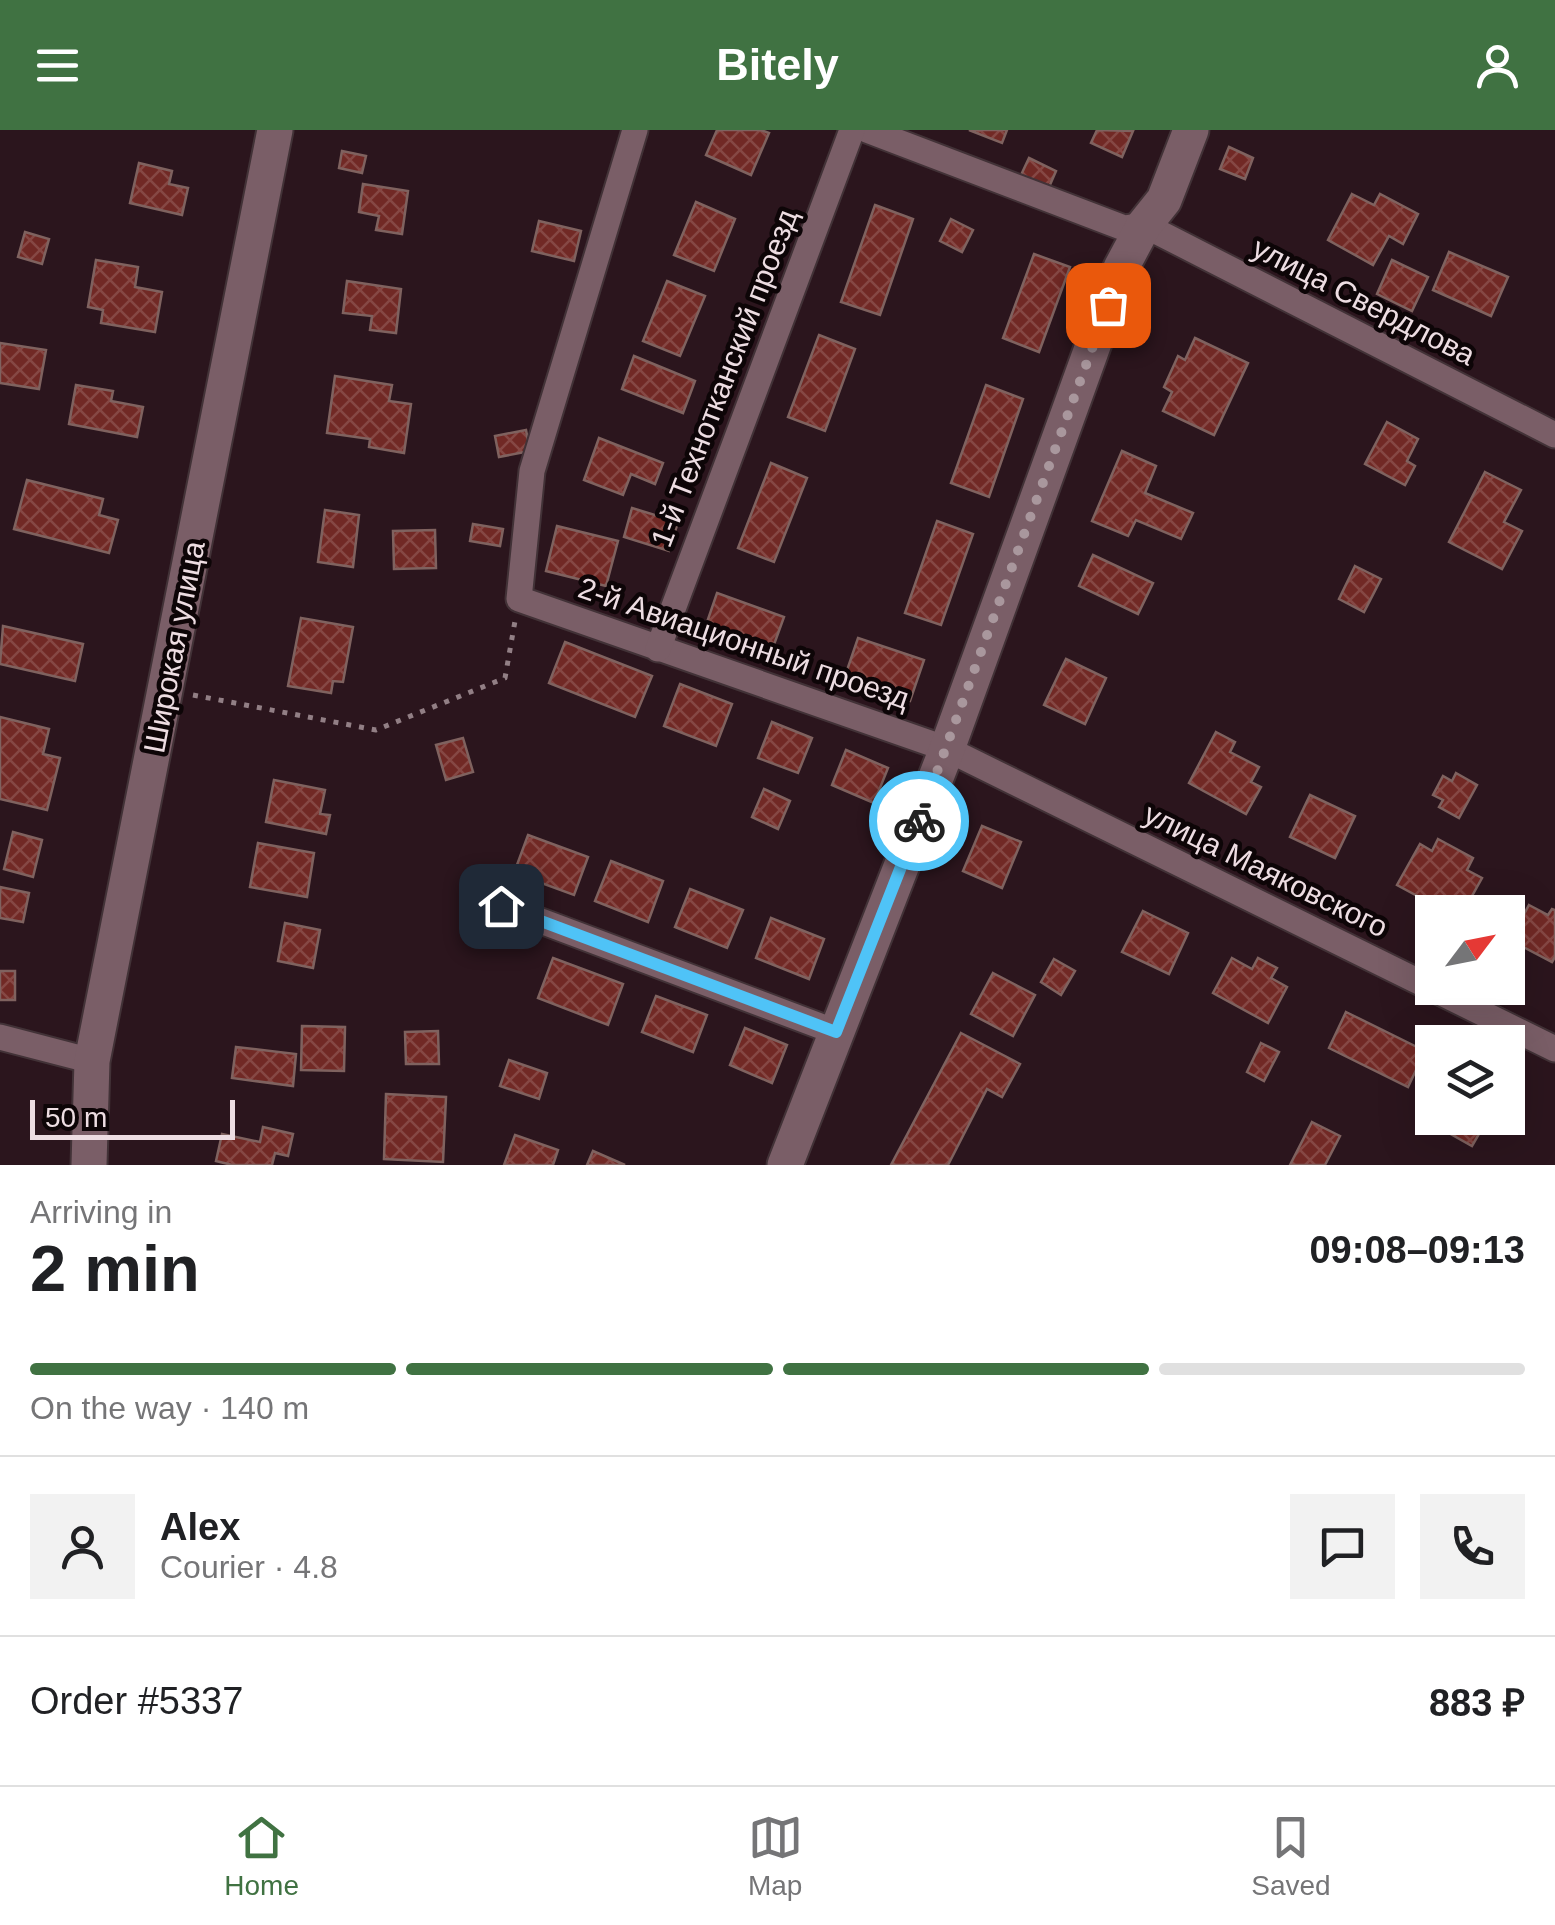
<!DOCTYPE html>
<html lang="en">
<head>
<meta charset="utf-8">
<style>
	:root { --surface:#fff; --page:#f2f2f2; --text:#202124; --muted:#757577; --line:#e0e0e0; --accent:#407242 }
	body { margin:0; font-family:Arial,sans-serif; background:var(--page); color:var(--text); height:100vh; display:flex; flex-direction:column; font-size:38px; white-space:nowrap }
	* { box-sizing:border-box; margin:0 }
	p { font-size:32px; color:var(--muted) }
	.icon { flex:none; width:55px; height:55px; fill:none; stroke:currentColor; stroke-width:2; stroke-linecap:round; stroke-linejoin:round }
	.map { position:relative; height:1035px; overflow:hidden }
	.panel { display:flex; flex-direction:column; background:var(--surface); flex:1 }
	.panel>* { flex:none }
	.needle { width:65px; rotate:58deg }
	.controls { position:absolute; left:1415px; top:765px; display:grid; gap:20px }
	.controls a { display:grid; place-items:center; width:110px; height:110px; border-radius:0px; background:var(--surface); box-shadow:0 10px 40px #0002; font-size:50px }
	.scale { position:absolute; left:30px; bottom:25px; width:205px; box-sizing:border-box; padding-left:10px; border:5px solid #eddde2; border-top:0; font-size:28px; line-height:35px; white-space:nowrap; color:#eddde2; -webkit-text-stroke:8px #0d0507; paint-order:stroke }
	.pin { position:absolute; display:grid; place-items:center; width:85px; height:85px; color:#fff; margin:-42px; border-radius:20px; box-shadow:0 5px 15px #0006 }
	.courier { position:absolute; display:grid; place-items:center; width:100px; height:100px; margin:-50px; border:8px solid #4fc3f7; border-radius:50%; background:#fff; color:#222; box-shadow:0 2px 12px #0007 }
	.summary em { font-style:normal; font-weight:600 }
	.summary div { display:flex; flex-direction:column-reverse }
	.summary { display:flex; align-items:center; justify-content:space-between; height:170px; padding:0 30px }
	h1 { font-size:65px; font-weight:600; line-height:75px }
	.bar { display:grid; grid-template-columns:repeat(4,1fr); gap:15px 10px; align-content:center; height:120px; padding:0 30px }
	.bar i { height:12px; border-radius:8px; background:var(--line) }
	.bar .active { background:var(--accent) }
	.bar p { grid-column:span 4 }
	.line { display:flex; align-items:center; gap:25px; padding:0 30px; border-top:2px solid var(--line) }
	.line div { flex:1 }
	.round { display:grid; place-items:center; flex:none; width:105px; height:105px; border-radius:0px; background:var(--page) }
	header { display:flex; justify-content:space-between; align-items:center; height:130px; padding:0 30px; background:var(--accent); color:#fff; font-size:45px; font-weight:600 }
	.tab-bar { display:flex; justify-content:space-around; align-items:center; height:140px; border-top:2px solid var(--line); background:var(--surface); font-size:28px; color:var(--muted) }
	.tab-bar a { display:grid; justify-items:center; gap:5px }
	.tab-bar .active { color:var(--accent) }
	.map>svg:first-child { display:block }
	.building { fill:url(#building-cross-hatch); stroke:#7f625f; stroke-width:2.5 }
	.lines { fill:none; stroke-linecap:round; stroke-linejoin:round }
	.street-casing { stroke:#423237; stroke-width:29 }
	.secondary-casing { stroke:#423237; stroke-width:39 }
	.path { stroke:#927f85; stroke-width:5; stroke-dasharray:5 8; stroke-linecap:butt }
	.street { stroke:#7a5e67; stroke-width:25 }
	.secondary { stroke:#7a5e67; stroke-width:35 }
	.done { stroke:#a9979d; stroke-width:10; stroke-dasharray:0 18 }
	.route { stroke:#4fc3f7; stroke-width:12 }
	.labels { text-anchor:middle; dominant-baseline:central; stroke-width:9; stroke-linejoin:round; paint-order:stroke }
	.street-label { font-size:30px; fill:#eddde2; stroke:#0d0507 }
</style>
</head>
<body>
<header><svg class="icon" aria-label="menu" viewBox="0 0 24 24"><path d="M4 6h16M4 12h16M4 18h16"/></svg>Bitely<svg class="icon" aria-label="person" viewBox="0 0 24 24"><circle cx="12" cy="8" r="4"/><path d="M4 21q1-7 8-7t8 7"/></svg></header>
<div class="map">
<svg width="1555" height="1035" viewBox="0 0 1555 1035">
	<defs>
		<pattern id="building-cross-hatch" width="8" height="8" patternUnits="userSpaceOnUse" patternTransform="scale(2.5)"><rect width="8" height="8" fill="#712925"/><path d="M0 0l8 8M0 8l8-8" fill="none" stroke="#864844"/></pattern>
	</defs>
	<rect width="100%" height="100%" fill="#2b151d"/>
	<g class="building">
		<path d="M 717,0 L 761,0 L 769,3 L 751,45 L 706,25 Z"/>
		<path d="M 969,0 L 1007,0 L 1002,13 Z"/>
		<path d="M 1097,0 L 1133,1 L 1122,27 L 1091,13 Z"/>
		<path d="M 1229,17 L 1253,28 L 1245,49 L 1220,39 Z"/>
		<path d="M 342,21 L 366,26 L 362,43 L 339,38 Z"/>
		<path d="M 1029,28 L 1056,41 L 1049,57 L 1021,45 Z"/>
		<path d="M 139,33 L 172,41 L 169,54 L 188,58 L 182,85 L 130,73 Z"/>
		<path d="M 363,54 L 408,61 L 402,104 L 376,100 L 379,86 L 359,82 Z"/>
		<path d="M 1352,64 L 1374,75 L 1380,64 L 1418,84 L 1403,114 L 1389,106 L 1373,135 L 1328,110 Z"/>
		<path d="M 696,72 L 735,89 L 714,141 L 674,125 Z"/>
		<path d="M 875,75 L 913,89 L 880,185 L 841,172 Z"/>
		<path d="M 951,89 L 973,100 L 962,122 L 940,111 Z"/>
		<path d="M 539,91 L 581,101 L 574,131 L 532,121 Z"/>
		<path d="M 25,102 L 49,109 L 42,134 L 18,127 Z"/>
		<path d="M 1449,122 L 1508,147 L 1491,186 L 1433,160 Z"/>
		<path d="M 1034,124 L 1070,137 L 1039,222 L 1003,208 Z"/>
		<path d="M 96,130 L 138,137 L 135,157 L 162,162 L 155,202 L 101,193 L 103,180 L 88,177 Z"/>
		<path d="M 1392,130 L 1428,147 L 1412,181 L 1377,164 Z"/>
		<path d="M 347,151 L 401,159 L 396,203 L 370,200 L 372,186 L 343,183 Z"/>
		<path d="M 667,151 L 705,166 L 680,226 L 643,211 Z"/>
		<path d="M 819,205 L 855,219 L 825,301 L 788,287 Z"/>
		<path d="M 1195,208 L 1248,233 L 1214,305 L 1163,281 L 1172,262 L 1164,257 L 1178,226 L 1185,230 Z"/>
		<path d="M 0,213 L 46,220 L 39,259 L 0,253 Z"/>
		<path d="M 634,226 L 695,251 L 683,283 L 622,259 Z"/>
		<path d="M 335,246 L 392,255 L 389,271 L 411,274 L 404,323 L 369,317 L 370,309 L 327,303 Z"/>
		<path d="M 76,255 L 113,261 L 111,271 L 143,277 L 137,307 L 69,294 Z"/>
		<path d="M 986,255 L 1023,269 L 989,367 L 951,353 Z"/>
		<path d="M 1387,292 L 1418,309 L 1407,331 L 1415,336 L 1405,355 L 1365,334 Z"/>
		<path d="M 526,300 L 530,321 L 499,327 L 495,306 Z"/>
		<path d="M 599,308 L 663,333 L 655,354 L 631,344 L 623,365 L 584,350 Z"/>
		<path d="M 1122,321 L 1156,336 L 1145,363 L 1193,383 L 1181,409 L 1136,390 L 1128,406 L 1092,391 Z"/>
		<path d="M 771,333 L 807,348 L 774,432 L 738,418 Z"/>
		<path d="M 1485,342 L 1521,360 L 1504,392 L 1522,401 L 1502,439 L 1449,412 Z"/>
		<path d="M 27,350 L 103,369 L 99,385 L 118,390 L 109,423 L 14,399 Z"/>
		<path d="M 632,378 L 678,392 L 669,421 L 624,407 Z"/>
		<path d="M 325,380 L 359,385 L 353,437 L 318,432 Z"/>
		<path d="M 937,391 L 973,404 L 941,495 L 905,483 Z"/>
		<path d="M 473,394 L 503,399 L 500,416 L 470,411 Z"/>
		<path d="M 557,396 L 618,411 L 606,456 L 546,441 Z"/>
		<path d="M 435,400 L 436,438 L 394,439 L 393,401 Z"/>
		<path d="M 1093,425 L 1153,453 L 1138,484 L 1079,456 Z"/>
		<path d="M 1355,436 L 1381,449 L 1364,482 L 1339,469 Z"/>
		<path d="M 717,463 L 784,487 L 771,523 L 705,498 Z"/>
		<path d="M 301,488 L 353,497 L 343,552 L 333,551 L 331,563 L 288,556 Z"/>
		<path d="M 3,496 L 83,514 L 75,551 L 0,534 Z"/>
		<path d="M 858,508 L 924,530 L 910,571 L 844,549 Z"/>
		<path d="M 565,512 L 652,546 L 635,587 L 549,553 Z"/>
		<path d="M 1066,529 L 1106,548 L 1085,594 L 1044,575 Z"/>
		<path d="M 680,554 L 732,574 L 716,616 L 664,596 Z"/>
		<path d="M 0,587 L 49,599 L 43,624 L 60,628 L 47,680 L 0,669 Z"/>
		<path d="M 772,592 L 812,608 L 798,643 L 758,628 Z"/>
		<path d="M 1216,602 L 1235,612 L 1230,622 L 1259,637 L 1251,652 L 1261,657 L 1246,684 L 1189,653 Z"/>
		<path d="M 463,608 L 473,642 L 446,650 L 436,615 Z"/>
		<path d="M 846,620 L 888,638 L 874,673 L 832,655 Z"/>
		<path d="M 1456,643 L 1477,655 L 1459,688 L 1439,677 L 1443,670 L 1433,665 L 1443,646 L 1452,651 Z"/>
		<path d="M 274,650 L 325,660 L 320,684 L 330,685 L 326,704 L 266,692 Z"/>
		<path d="M 764,659 L 790,671 L 778,699 L 752,687 Z"/>
		<path d="M 1310,665 L 1355,686 L 1335,728 L 1290,707 Z"/>
		<path d="M 982,696 L 1021,712 L 1002,758 L 963,741 Z"/>
		<path d="M 13,702 L 42,710 L 33,747 L 4,739 Z"/>
		<path d="M 528,705 L 588,727 L 574,765 L 514,743 Z"/>
		<path d="M 1438,709 L 1473,728 L 1467,740 L 1482,748 L 1463,782 L 1447,782 L 1397,755 L 1420,714 L 1432,721 Z"/>
		<path d="M 258,713 L 314,723 L 307,767 L 250,757 Z"/>
		<path d="M 611,731 L 663,751 L 648,792 L 595,771 Z"/>
		<path d="M 0,757 L 29,763 L 23,792 L 0,788 Z"/>
		<path d="M 690,759 L 743,780 L 727,818 L 675,797 Z"/>
		<path d="M 1529,775 L 1548,785 L 1552,779 L 1555,780 L 1555,827 L 1552,832 L 1510,810 Z"/>
		<path d="M 1143,781 L 1188,803 L 1169,844 L 1122,822 Z"/>
		<path d="M 771,788 L 824,809 L 809,849 L 756,828 Z"/>
		<path d="M 285,793 L 320,800 L 313,838 L 278,831 Z"/>
		<path d="M 553,828 L 623,854 L 608,895 L 538,868 Z"/>
		<path d="M 1232,828 L 1252,839 L 1258,828 L 1277,838 L 1271,848 L 1287,857 L 1268,893 L 1213,863 Z"/>
		<path d="M 1054,829 L 1075,841 L 1061,865 L 1041,852 Z"/>
		<rect x="0" y="841" width="15" height="29"/>
		<path d="M 993,843 L 1035,865 L 1013,906 L 971,884 Z"/>
		<path d="M 656,866 L 707,885 L 693,922 L 642,902 Z"/>
		<path d="M 1346,882 L 1425,921 L 1408,957 L 1329,918 Z"/>
		<path d="M 302,896 L 345,897 L 344,941 L 301,940 Z"/>
		<path d="M 745,898 L 787,915 L 772,953 L 730,935 Z"/>
		<path d="M 438,901 L 439,934 L 406,934 L 405,902 Z"/>
		<path d="M 961,903 L 1020,934 L 1002,967 L 987,959 L 948,1035 L 891,1035 Z"/>
		<path d="M 1261,913 L 1279,922 L 1264,951 L 1247,942 Z"/>
		<path d="M 236,917 L 296,924 L 293,956 L 232,948 Z"/>
		<path d="M 509,930 L 547,943 L 539,969 L 500,956 Z"/>
		<path d="M 386,964 L 446,967 L 443,1032 L 384,1029 Z"/>
		<path d="M 1437,988 L 1474,988 L 1472,991 L 1483,997 L 1472,1016 L 1433,994 Z"/>
		<path d="M 1312,992 L 1340,1006 L 1325,1035 L 1290,1035 Z"/>
		<path d="M 263,997 L 293,1004 L 288,1026 L 275,1023 L 272,1035 L 232,1035 L 216,1031 L 222,1004 L 260,1012 Z"/>
		<path d="M 515,1005 L 558,1020 L 553,1035 L 504,1035 Z"/>
		<path d="M 593,1021 L 625,1035 L 587,1035 Z"/>
	</g>
	<g class="lines">
		<g class="street-casing">
			<g id="street">
				<path d="M 635,0 L 532,341 L 519,469 L 947,619 L 1555,919"/>
				<path d="M 867,0 L 1124,98 L 1144,95 L 1555,305"/>
				<path d="M 658,519 L 852,0"/>
				<path d="M 501,776 L 836,902"/>
				<path d="M 0,907 L 92,931"/>
			</g>
		</g>
		<g class="secondary-casing">
			<g id="secondary">
				<path d="M 89,1035 L 92,931 L 275,0"/>
				<path d="M 785,1035 L 947,619 L 1121,138 L 1144,95 L 1164,70 L 1191,0"/>
			</g>
		</g>
		<path class="path" d="M 193,565 L 376,600 L 505,548 L 515,491"/>
		<use href="#street" class="street"/>
		<use href="#secondary" class="secondary"/>
	</g>
	<g class="lines">
		<path class="done" d="M 919,691 L 1108,175"/>
		<path class="route" d="M 501,776 L 836,902 L 919,691"/>
	</g>
	<g class="labels">
		<g class="street-label">
			<text transform="translate(1364 171) rotate(27)">улица Свердлова</text>
			<text transform="translate(724 248) rotate(-69)">1-й Технотканский проезд</text>
			<text transform="translate(744 513) rotate(19)">2-й Авиационный проезд</text>
			<text transform="translate(174 517) rotate(-79)">Широкая улица</text>
			<text transform="translate(1266 740) rotate(26)">улица Маяковского</text>
		</g>
	</g>
</svg>
<div class="controls">
<a><svg class="needle" viewBox="-14 -14 28 28"><path d="M0-13l5 13h-10z" fill="#e53935"/><path d="M0 13l5-13h-10z" fill="#757577"/></svg></a>
<a><svg class="icon" aria-label="layers" viewBox="0 0 24 24"><path d="M12 4l9 5-9 5-9-5zM3 14l9 5 9-5"/></svg></a>
</div>
<div class="scale">50 m</div>
<div class="pin" style="left:1108px;top:175px;background:#ea580c"><svg class="icon" aria-label="bag" viewBox="0 0 24 24"><path d="M5 8h14l-1 12H6zM9 8a3 3 0 0 1 6 0"/></svg></div>
<div class="pin" style="left:501px;top:776px;background:#1f2937"><svg class="icon" aria-label="home" viewBox="0 0 24 24"><path d="M3 11l9-7 9 7M6 9v11h12V9"/></svg></div>
<div class="courier" style="left:919px;top:691px"><svg class="icon" aria-label="bike" viewBox="0 0 24 24"><circle cx="6" cy="16" r="4"/><circle cx="18" cy="16" r="4"/><path d="M6 16l4-8h5l3 8M10 8l3 8H6M13 5h3"/></svg></div>
</div>
<section class="panel">
<div class="summary"><div><h1>2 min</h1><p>Arriving in</p></div><em>09:08–09:13</em></div>
<div class="bar"><i class="active"></i><i class="active"></i><i class="active"></i><i></i><p>On the way · 140 m</p></div>
<div class="line" style="height:180px"><a class="round"><svg class="icon" aria-label="person" viewBox="0 0 24 24"><circle cx="12" cy="8" r="4"/><path d="M4 21q1-7 8-7t8 7"/></svg></a><div><b>Alex</b><p>Courier · 4.8</p></div><a class="round"><svg class="icon" aria-label="chat" viewBox="0 0 24 24"><path d="M4 5h16v11H9l-5 4z"/></svg></a><a class="round"><svg class="icon" aria-label="phone" viewBox="0 0 24 24"><path d="M5 4h4l2 5-3 2q2 4 5 5l2-3 5 2v4C11 20 4 13 5 4z"/></svg></a></div>
<div class="line" style="height:130px"><div>Order #5337</div><b>883 ₽</b></div>
</section>
<nav class="tab-bar">
<a class="active"><svg class="icon" aria-label="home" viewBox="0 0 24 24"><path d="M3 11l9-7 9 7M6 9v11h12V9"/></svg>Home</a>
<a><svg class="icon" aria-label="map" viewBox="0 0 24 24"><path d="M3 6l6-2 6 2 6-2v14l-6 2-6-2-6 2zM9 4v14M15 6v14"/></svg>Map</a>
<a><svg class="icon" aria-label="saved" viewBox="0 0 24 24"><path d="M7 4h10v16l-5-4-5 4z"/></svg>Saved</a>
</nav>
</body>
</html>
